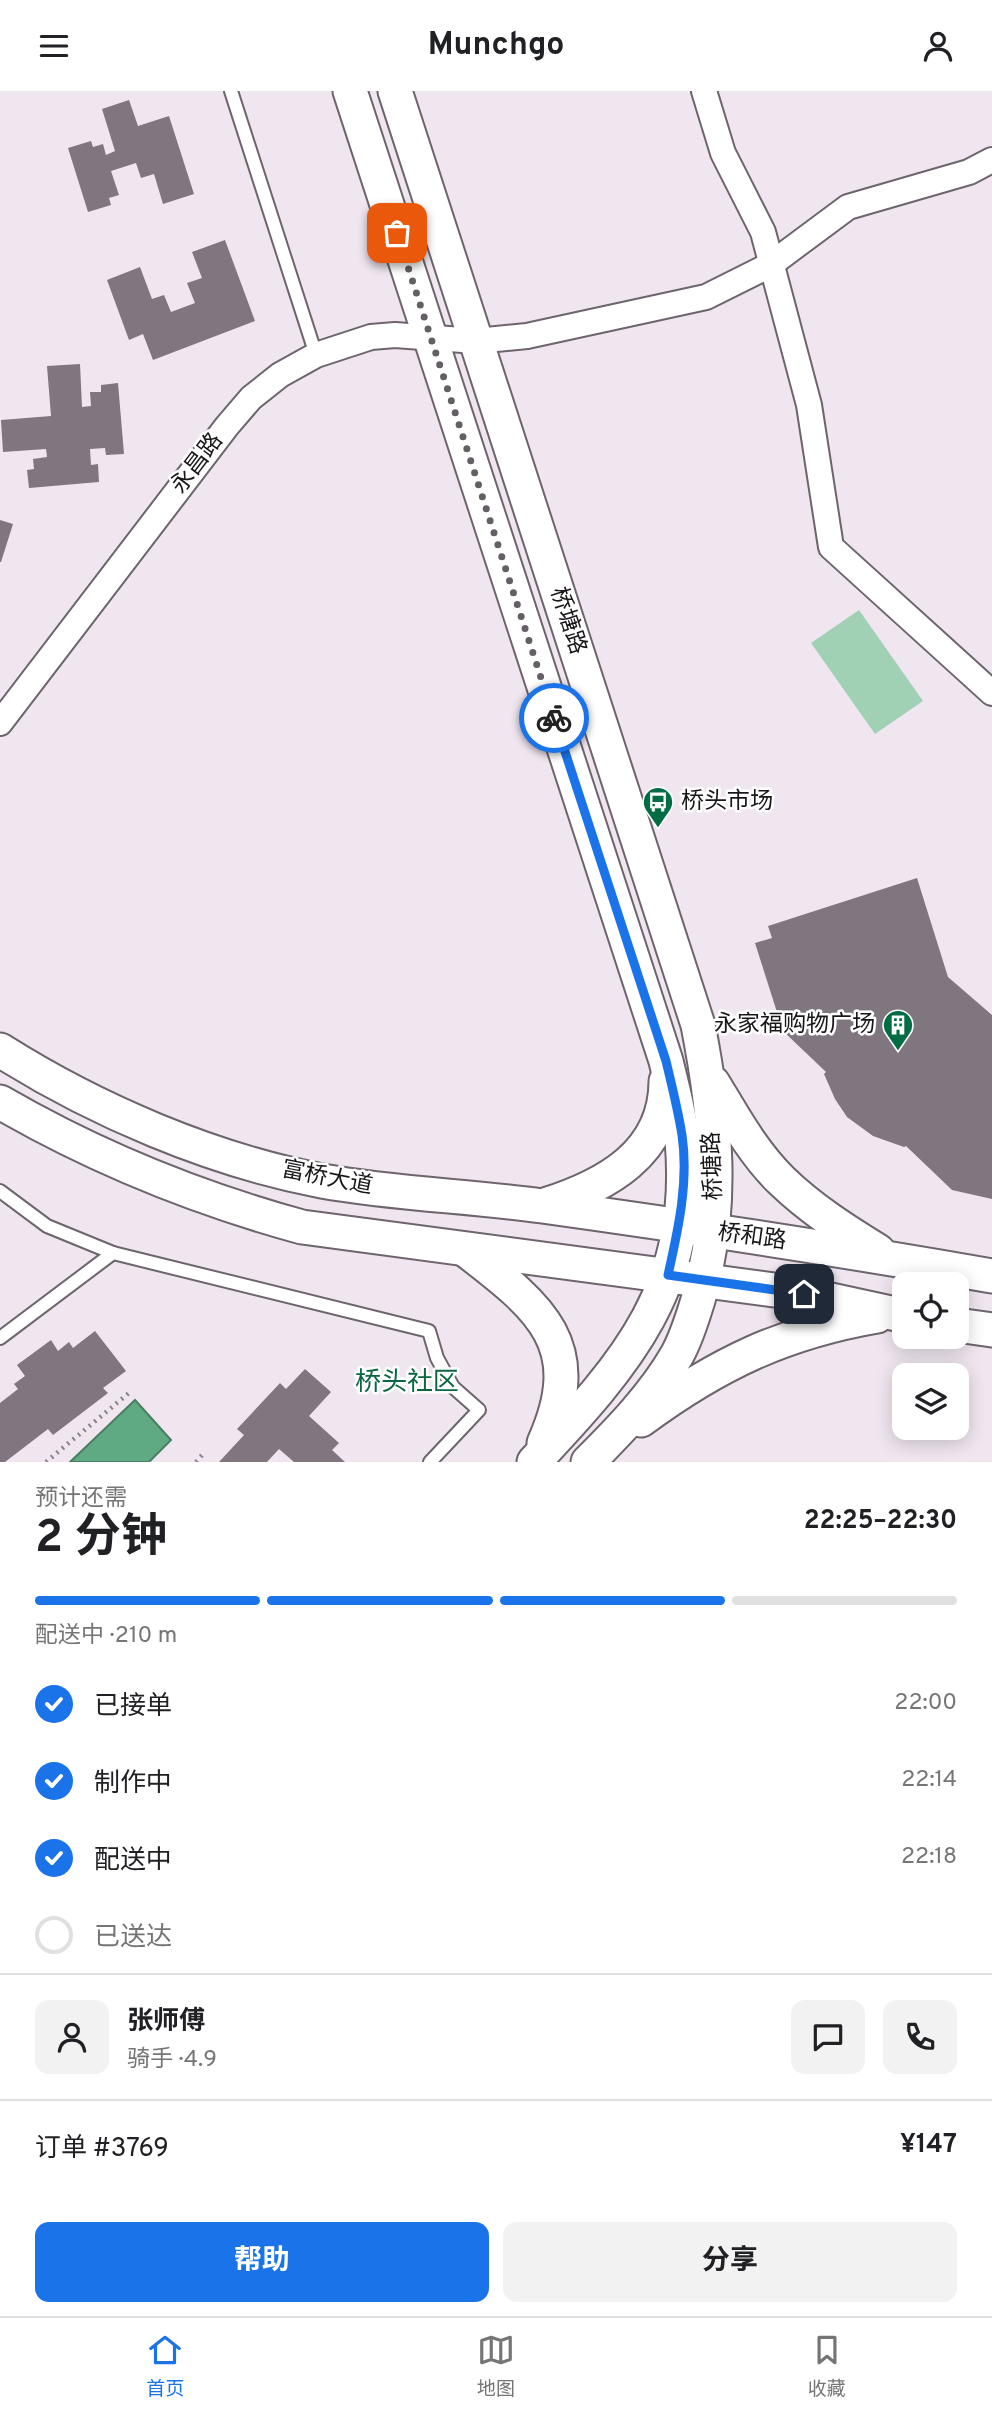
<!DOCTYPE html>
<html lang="zh">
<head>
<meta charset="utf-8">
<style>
	:root { --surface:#fff; --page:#f2f2f2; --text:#202124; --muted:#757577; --line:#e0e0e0; --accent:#1a73e8 }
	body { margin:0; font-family:Overpass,"Noto Sans SC",sans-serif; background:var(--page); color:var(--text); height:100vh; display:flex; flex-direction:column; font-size:26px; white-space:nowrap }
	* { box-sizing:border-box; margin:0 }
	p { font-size:23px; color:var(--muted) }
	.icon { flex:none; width:38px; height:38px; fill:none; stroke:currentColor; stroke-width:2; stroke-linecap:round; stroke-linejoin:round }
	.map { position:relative; height:1371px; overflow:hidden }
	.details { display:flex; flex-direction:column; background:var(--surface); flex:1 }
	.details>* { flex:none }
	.fabs { position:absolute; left:892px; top:1181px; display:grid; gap:14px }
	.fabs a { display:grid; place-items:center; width:77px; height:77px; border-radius:14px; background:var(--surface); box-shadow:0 4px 18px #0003; font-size:35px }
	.pin { position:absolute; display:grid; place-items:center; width:60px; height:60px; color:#fff; margin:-30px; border-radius:14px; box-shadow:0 4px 10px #0006 }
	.courier { position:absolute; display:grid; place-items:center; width:70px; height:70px; margin:-35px; border:5px solid #1a73e8; border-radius:50%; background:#fff; color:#222; box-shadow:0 2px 9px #0007 }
	.summary em { font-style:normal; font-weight:700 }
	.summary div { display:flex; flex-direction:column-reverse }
	.summary { display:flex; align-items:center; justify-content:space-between; height:119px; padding:0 35px }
	h1 { font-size:46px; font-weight:700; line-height:52px }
	.bar { display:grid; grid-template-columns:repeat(4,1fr); gap:10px 7px; align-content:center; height:84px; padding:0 35px }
	.bar i { height:9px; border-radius:5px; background:var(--line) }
	.bar .active { background:var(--accent) }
	.bar p { grid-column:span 4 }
	.line { display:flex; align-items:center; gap:18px; padding:0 35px; border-top:2px solid var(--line) }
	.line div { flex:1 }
	.round { display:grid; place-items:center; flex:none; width:74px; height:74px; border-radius:14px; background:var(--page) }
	ol { padding:0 35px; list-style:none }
	li { display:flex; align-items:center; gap:21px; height:77px }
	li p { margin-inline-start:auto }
	li .icon { padding:7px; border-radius:50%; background:var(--accent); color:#fff; stroke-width:4 }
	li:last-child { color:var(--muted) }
	li i { width:38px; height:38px; border:4px solid var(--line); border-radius:50% }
	.action { display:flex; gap:14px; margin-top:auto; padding:14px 35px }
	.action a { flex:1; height:80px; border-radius:14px; background:var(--accent); color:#fff; font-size:28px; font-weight:700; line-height:80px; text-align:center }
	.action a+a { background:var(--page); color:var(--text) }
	header { display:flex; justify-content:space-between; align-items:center; height:91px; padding:0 35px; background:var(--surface); font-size:32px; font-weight:700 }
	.tab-bar { display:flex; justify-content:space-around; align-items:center; height:98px; border-top:2px solid var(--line); background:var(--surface); font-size:19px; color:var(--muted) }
	.tab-bar a { display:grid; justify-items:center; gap:4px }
	.tab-bar .active { color:var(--accent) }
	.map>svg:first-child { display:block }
	.green { fill:#a1d1b5 }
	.water { fill:#5faa82; stroke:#4a7e63; stroke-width:2 }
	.building { fill:#7f767f }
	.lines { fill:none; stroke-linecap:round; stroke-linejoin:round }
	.lane-casing { stroke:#6d646d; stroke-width:16 }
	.street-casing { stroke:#6d646d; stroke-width:28 }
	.secondary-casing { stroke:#6d646d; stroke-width:37 }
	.path { stroke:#8a838a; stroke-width:4.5; stroke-dasharray:2 5; stroke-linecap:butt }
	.lane { stroke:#fff; stroke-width:12 }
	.street { stroke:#fff; stroke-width:24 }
	.secondary { stroke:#fff; stroke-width:33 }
	.done { stroke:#645f65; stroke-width:7; stroke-dasharray:0 12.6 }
	.route { stroke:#1a73e8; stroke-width:9 }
	.labels { text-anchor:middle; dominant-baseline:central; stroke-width:5; stroke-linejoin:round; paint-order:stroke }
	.street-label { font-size:23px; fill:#19161a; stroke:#fff }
	.poi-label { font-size:23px; fill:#19161a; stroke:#fff; text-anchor:start }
	.quarter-label { font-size:26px; fill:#0a6641; stroke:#fff }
</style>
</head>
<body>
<header><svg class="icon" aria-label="menu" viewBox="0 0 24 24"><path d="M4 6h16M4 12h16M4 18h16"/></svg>Munchgo<svg class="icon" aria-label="person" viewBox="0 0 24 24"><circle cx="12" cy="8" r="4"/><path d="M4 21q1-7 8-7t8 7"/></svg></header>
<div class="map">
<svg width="992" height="1371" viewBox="0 0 992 1371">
	<rect width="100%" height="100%" fill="#f0e6f0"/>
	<path class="green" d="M 859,519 L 923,610 L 875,643 L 811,552 Z"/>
	<path class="water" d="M 135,1309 L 171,1349 L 149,1371 L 70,1371 Z"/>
	<g class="building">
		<path d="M 129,9 L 138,35 L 169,25 L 194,103 L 163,113 L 154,83 L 141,87 L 136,72 L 111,80 L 119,104 L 109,107 L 111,114 L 88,121 L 68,57 L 91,50 L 93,56 L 103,53 L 106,64 L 115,60 L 102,18 Z"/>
		<path d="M 225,149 L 255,230 L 153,269 L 143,243 L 129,249 L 107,189 L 140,176 L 152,208 L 164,204 L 171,221 L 195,212 L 187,192 L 202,187 L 192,161 Z"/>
		<path d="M 80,273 L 82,316 L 91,315 L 90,301 L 101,301 L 101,294 L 118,292 L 124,363 L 106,364 L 105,357 L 90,358 L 91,374 L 98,373 L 99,391 L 29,397 L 27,379 L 34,378 L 33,368 L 47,366 L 46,358 L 3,361 L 1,329 L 51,325 L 47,275 Z"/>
		<path d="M 0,429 L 13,433 L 1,471 L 0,471 Z"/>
		<path d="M 917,787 L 948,886 L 992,924 L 992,1108 L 952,1099 L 906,1055 L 904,1056 L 873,1045 L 847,1026 L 835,1008 L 824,983 L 826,981 L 783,940 L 755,852 L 772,847 L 768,835 Z"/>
		<path d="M 95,1240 L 126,1280 L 103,1297 L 108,1302 L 53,1344 L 48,1338 L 5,1371 L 0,1371 L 0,1312 L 18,1298 L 14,1293 L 25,1285 L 17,1274 L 51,1249 L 58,1260 L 69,1251 L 73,1257 Z"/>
		<path d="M 305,1278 L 331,1301 L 309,1325 L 339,1352 L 332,1359 L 345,1371 L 294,1371 L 279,1358 L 267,1371 L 219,1371 L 244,1344 L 237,1338 L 280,1292 L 286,1298 Z"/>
	</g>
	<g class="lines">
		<g class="lane-casing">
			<g id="lane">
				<path d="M 231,0 L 316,264"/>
				<path d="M 0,1100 L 47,1135 L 113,1162 L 429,1240 L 437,1267 L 453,1296 L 479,1319 L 430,1371"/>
				<path d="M 0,1247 L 113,1162"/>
			</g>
		</g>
		<g class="street-casing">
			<g id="street">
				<path d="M 704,0 L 723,62 L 763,141 L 809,314 L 831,456 L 992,602"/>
				<path d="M 0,632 L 227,335 L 251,307 L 280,284 L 316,264 L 371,246 L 395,244 L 476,250 L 527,245 L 706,206 L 770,174 L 848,116 L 969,81 L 992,69"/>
			</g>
		</g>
		<g class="secondary-casing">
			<g id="secondary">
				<path d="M 350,0 L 666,970 C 672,996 680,1022 682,1049 C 695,1195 628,1271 534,1371"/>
				<path d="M 395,0 L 698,934 C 716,1026 725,1118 698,1209 C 692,1228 687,1246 677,1264 C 654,1304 620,1339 588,1371"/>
				<path d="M 0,959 C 95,1019 211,1069 322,1090 C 395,1103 469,1105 542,1115 C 693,1136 843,1159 992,1185"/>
				<path d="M 713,992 C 733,1025 753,1062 782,1090 C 811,1118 844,1139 878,1160"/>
				<path d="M 0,1011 C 95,1066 196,1107 302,1136 L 804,1203 L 905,1225"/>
				<path d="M 545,1114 C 605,1095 666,1063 666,990"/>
				<path d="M 467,1160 C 541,1217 588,1254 544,1352"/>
				<path d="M 957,1234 L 992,1239"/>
				<path d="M 641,1329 C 717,1273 784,1241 877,1225"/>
			</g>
		</g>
		<g class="path">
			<path d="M 46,1371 L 129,1302"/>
			<path d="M 196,1371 L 203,1363"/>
		</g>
		<use href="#lane" class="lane"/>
		<use href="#street" class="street"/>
		<use href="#secondary" class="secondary"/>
	</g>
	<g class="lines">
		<path class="done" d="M 397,142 L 554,627"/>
		<path class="route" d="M 554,627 L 666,970 C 672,995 678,1019 682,1044 C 689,1091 678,1139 668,1184 L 804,1203"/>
	</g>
	<defs>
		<g id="bus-pin" transform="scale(1.575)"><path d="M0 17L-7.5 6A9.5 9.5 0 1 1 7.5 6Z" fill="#026d45" stroke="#fff"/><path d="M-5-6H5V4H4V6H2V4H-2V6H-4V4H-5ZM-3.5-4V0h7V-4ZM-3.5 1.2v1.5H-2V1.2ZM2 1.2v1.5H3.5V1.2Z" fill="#fff"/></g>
		<g id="building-pin" transform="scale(1.575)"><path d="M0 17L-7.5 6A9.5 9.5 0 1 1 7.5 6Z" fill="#026d45" stroke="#fff"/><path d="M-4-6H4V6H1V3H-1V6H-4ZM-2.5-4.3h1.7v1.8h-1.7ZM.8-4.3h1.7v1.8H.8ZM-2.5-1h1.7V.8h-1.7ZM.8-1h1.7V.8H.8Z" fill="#fff"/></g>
	</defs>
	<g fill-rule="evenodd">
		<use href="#bus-pin" x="658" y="711"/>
		<use href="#building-pin" x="898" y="934"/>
	</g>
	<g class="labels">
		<g class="street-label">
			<text transform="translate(198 373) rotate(-53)">永昌路</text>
			<text transform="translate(567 530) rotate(72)">桥塘路</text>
			<text transform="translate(714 1075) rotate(-92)">桥塘路</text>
			<text transform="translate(327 1088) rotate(11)">富桥大道</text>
			<text transform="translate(752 1147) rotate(8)">桥和路</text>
		</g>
		<g class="poi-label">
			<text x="681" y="711">桥头市场</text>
			<text x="875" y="934" text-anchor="end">永家福购物广场</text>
		</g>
		<g class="quarter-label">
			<text x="407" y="1292">桥头社区</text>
		</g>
	</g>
</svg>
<div class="fabs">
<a><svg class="icon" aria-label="locate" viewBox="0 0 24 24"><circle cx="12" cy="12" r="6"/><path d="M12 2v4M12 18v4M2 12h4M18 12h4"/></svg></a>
<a><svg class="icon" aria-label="layers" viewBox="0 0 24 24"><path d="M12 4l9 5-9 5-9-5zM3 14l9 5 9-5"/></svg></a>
</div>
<div class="pin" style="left:397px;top:142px;background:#ea580c"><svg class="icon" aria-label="bag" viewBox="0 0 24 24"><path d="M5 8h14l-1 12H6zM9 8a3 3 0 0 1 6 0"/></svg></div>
<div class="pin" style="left:804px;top:1203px;background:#1f2937"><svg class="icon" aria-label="home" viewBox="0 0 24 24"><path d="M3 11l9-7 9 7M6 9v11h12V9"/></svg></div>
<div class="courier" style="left:554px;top:627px"><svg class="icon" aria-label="bike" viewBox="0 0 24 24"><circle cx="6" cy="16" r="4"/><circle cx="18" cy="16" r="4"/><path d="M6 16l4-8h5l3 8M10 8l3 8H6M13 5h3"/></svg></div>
</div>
<section class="details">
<div class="summary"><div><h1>2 分钟</h1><p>预计还需</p></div><em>22:25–22:30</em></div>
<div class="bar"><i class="active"></i><i class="active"></i><i class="active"></i><i></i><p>配送中 · 210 m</p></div>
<ol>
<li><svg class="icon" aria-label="check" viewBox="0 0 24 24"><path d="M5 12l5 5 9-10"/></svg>已接单<p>22:00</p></li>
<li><svg class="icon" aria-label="check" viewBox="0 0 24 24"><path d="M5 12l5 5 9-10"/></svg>制作中<p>22:14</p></li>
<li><svg class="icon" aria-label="check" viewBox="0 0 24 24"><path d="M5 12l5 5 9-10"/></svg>配送中<p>22:18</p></li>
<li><i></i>已送达</li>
</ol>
<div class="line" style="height:126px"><a class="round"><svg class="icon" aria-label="person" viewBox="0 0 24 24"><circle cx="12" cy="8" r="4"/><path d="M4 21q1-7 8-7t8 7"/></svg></a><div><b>张师傅</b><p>骑手 · 4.9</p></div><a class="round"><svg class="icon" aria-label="chat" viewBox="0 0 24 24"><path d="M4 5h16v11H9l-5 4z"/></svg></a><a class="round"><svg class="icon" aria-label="phone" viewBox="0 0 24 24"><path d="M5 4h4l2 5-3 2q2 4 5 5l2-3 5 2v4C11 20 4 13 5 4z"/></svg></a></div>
<div class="line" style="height:91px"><div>订单 #3769</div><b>¥147</b></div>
<div class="action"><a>帮助</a><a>分享</a></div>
</section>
<nav class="tab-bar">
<a class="active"><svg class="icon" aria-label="home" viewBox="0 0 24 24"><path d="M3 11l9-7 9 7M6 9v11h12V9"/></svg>首页</a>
<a><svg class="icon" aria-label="map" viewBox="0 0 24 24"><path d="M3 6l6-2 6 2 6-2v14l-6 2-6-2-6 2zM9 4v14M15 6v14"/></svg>地图</a>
<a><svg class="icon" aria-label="saved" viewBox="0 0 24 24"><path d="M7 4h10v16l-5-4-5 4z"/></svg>收藏</a>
</nav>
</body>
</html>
